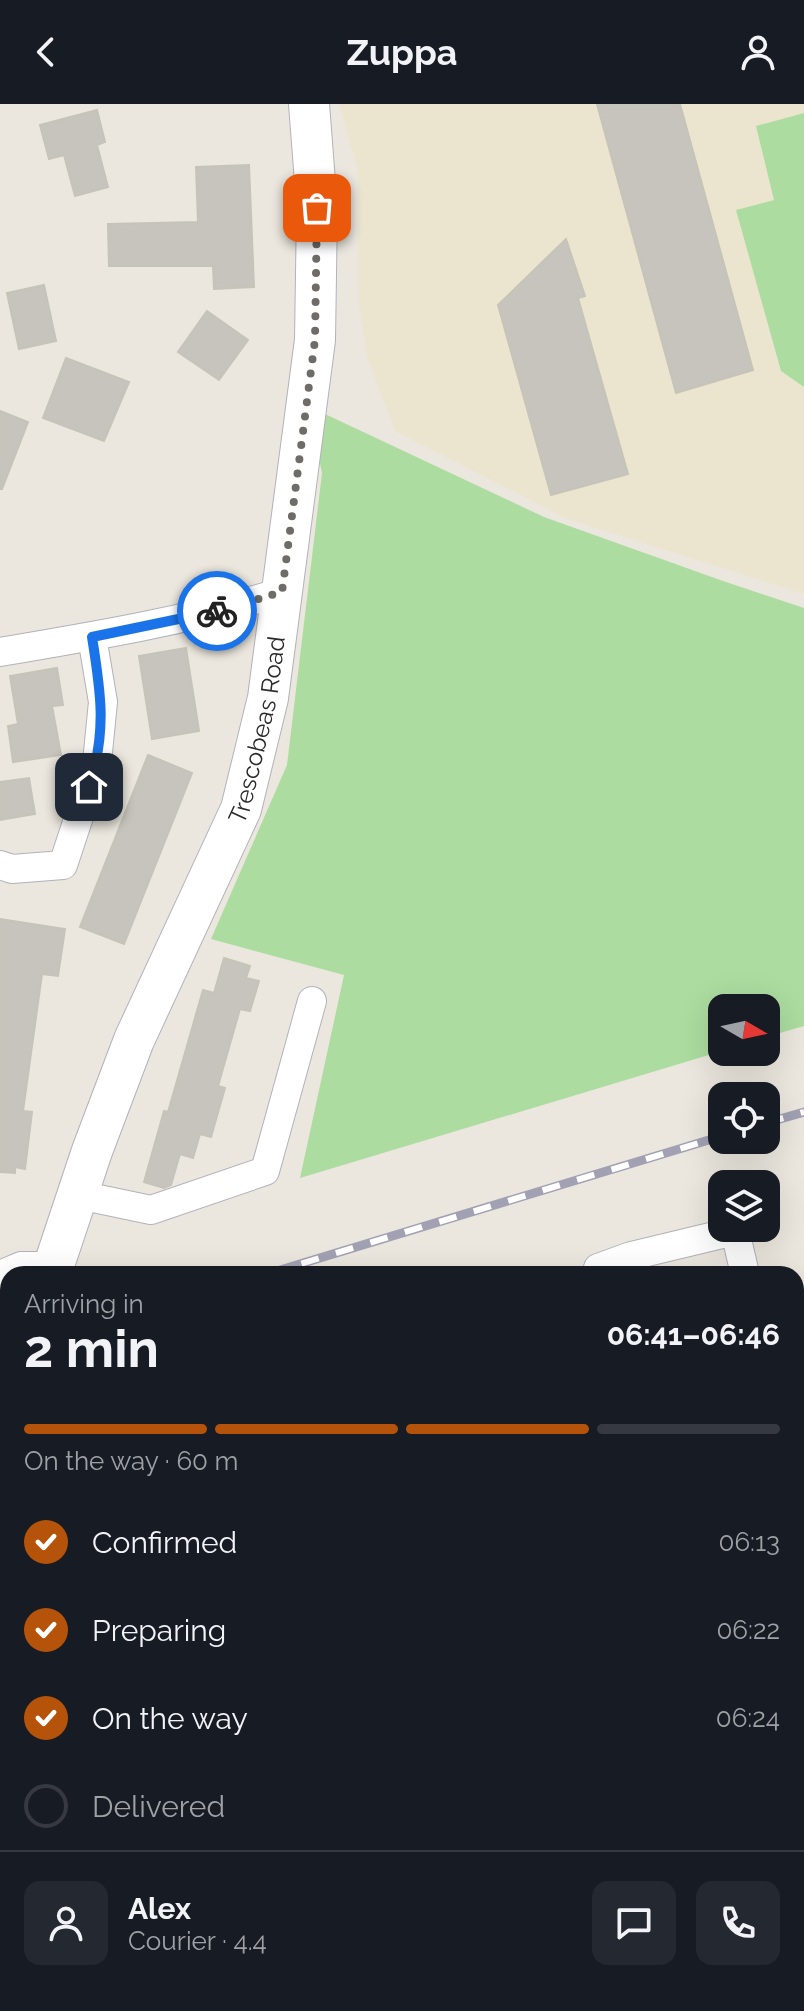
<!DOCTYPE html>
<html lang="en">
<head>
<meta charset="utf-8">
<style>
	:root { --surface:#171b24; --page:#242831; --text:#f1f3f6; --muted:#9ea1a6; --line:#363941; --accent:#b45309 }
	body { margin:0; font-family:Raleway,sans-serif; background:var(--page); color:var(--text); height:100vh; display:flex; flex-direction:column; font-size:30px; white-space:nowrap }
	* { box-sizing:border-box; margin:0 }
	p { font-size:26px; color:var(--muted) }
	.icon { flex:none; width:44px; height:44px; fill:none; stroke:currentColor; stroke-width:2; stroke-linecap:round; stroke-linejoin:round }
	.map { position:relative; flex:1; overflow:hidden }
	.side { position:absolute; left:0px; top:1162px; width:804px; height:746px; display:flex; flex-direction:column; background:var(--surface); border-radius:24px 24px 0 0; box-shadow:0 8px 32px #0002 }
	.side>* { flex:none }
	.needle { width:52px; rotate:99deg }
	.tools { position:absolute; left:708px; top:890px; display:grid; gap:16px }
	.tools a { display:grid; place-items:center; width:72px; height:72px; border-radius:16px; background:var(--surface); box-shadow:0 8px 32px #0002; font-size:40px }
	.pin { position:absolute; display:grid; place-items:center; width:68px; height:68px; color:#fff; margin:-34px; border-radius:16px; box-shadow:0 4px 12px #0006 }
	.courier { position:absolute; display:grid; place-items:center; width:80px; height:80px; margin:-40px; border:6px solid #1a73e8; border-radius:50%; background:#fff; color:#222; box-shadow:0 2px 10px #0007 }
	.overview em { font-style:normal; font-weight:700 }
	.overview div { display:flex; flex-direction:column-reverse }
	.overview { display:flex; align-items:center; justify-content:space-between; height:136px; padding:0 24px }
	h1 { font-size:52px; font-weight:700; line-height:60px }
	.bar { display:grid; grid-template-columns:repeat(4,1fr); gap:12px 8px; align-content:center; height:96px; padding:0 24px }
	.bar i { height:10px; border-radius:6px; background:var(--line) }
	.bar .active { background:var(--accent) }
	.bar p { grid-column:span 4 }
	.line { display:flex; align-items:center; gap:20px; padding:0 24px; border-top:2px solid var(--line) }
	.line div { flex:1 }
	.round { display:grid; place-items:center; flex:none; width:84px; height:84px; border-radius:16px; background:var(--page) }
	ol { padding:0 24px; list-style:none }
	li { display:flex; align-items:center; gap:24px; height:88px }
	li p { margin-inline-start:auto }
	li .icon { padding:8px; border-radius:50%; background:var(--accent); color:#fff; stroke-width:4 }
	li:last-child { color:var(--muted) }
	li i { width:44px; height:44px; border:4px solid var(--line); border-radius:50% }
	header { display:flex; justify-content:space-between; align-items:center; height:104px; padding:0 24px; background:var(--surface); font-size:36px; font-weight:700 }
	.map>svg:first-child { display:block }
	.education { fill:#ebe5cf }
	.green { fill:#acdca0 }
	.building { fill:#c6c4bd; stroke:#c6c3b8; stroke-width:2 }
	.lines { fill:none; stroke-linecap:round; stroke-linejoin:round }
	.street-casing { stroke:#b1b2bc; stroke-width:30 }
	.secondary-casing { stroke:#b1b2bc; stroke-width:42 }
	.street { stroke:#fff; stroke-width:28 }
	.secondary { stroke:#fff; stroke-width:40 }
	.rail-casing { stroke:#a1a1b3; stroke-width:9 }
	.rail { stroke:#fff; stroke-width:6; stroke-dasharray:18; stroke-linecap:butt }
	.done { stroke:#6e6c69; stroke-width:8; stroke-dasharray:0 14.4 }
	.route { stroke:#1a73e8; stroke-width:10 }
	.labels { text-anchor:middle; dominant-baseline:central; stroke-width:6; stroke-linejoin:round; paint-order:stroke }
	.street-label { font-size:24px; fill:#2a2a2a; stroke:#fff }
</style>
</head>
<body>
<header><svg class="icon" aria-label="back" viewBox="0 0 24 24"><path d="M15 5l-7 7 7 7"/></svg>Zuppa<svg class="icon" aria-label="person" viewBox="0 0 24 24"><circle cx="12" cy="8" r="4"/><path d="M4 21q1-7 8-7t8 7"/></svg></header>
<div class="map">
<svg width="804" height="1907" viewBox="0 0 804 1907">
	<rect width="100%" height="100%" fill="#ebe7de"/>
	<path class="education" d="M 339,0 L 804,0 L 804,490 L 567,415 L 395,327 L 368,256 L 358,195 L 358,68 Z"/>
	<g class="green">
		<path d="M 804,9 L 804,283 L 781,267 L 736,106 L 774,96 L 756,22 Z"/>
		<path d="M 308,302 L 544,413 L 723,477 L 804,504 L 804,922 L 766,933 L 766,904 L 722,904 L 722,947 L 300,1074 L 344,871 L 211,835 L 287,661 L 322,369 Z"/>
		<path d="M 693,1900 L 758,1900 L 762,1907 L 698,1907 Z"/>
	</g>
	<g class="building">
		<path d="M 597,0 L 680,0 L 753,266 L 676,289 Z"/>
		<path d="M 97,6 L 105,38 L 97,41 L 108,83 L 75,92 L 64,51 L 49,55 L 40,21 Z"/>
		<path d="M 249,61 L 254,183 L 214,185 L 213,162 L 109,162 L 108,120 L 198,118 L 196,63 Z"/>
		<path d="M 566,135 L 585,192 L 578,194 L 628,370 L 551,391 L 498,201 Z"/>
		<path d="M 44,181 L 56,237 L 19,245 L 7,189 Z"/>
		<path d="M 207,207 L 248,236 L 219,276 L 178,248 Z"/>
		<path d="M 66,254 L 129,278 L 104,337 L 43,314 Z"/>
		<path d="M 0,307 L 28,318 L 2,385 L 0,385 Z"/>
		<path d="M 186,544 L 199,627 L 152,635 L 139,552 Z"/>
		<path d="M 57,564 L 63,601 L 52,602 L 61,651 L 13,658 L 8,622 L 18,620 L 10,572 Z"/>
		<path d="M 148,651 L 192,669 L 124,840 L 80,823 Z"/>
		<path d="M 29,674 L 35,710 L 0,716 L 0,678 Z"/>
		<path d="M 0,815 L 65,825 L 58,872 L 42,870 L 23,1007 L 32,1008 L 25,1065 L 15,1063 L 15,1069 L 0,1068 Z"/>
		<path d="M 224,854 L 250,862 L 246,874 L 259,877 L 250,907 L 240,905 L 218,982 L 225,984 L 211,1033 L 200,1030 L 193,1054 L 180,1050 L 171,1081 L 164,1084 L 144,1078 L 164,1007 L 168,1008 L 203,886 L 214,889 Z"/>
	</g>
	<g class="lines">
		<g class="street-casing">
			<g id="street">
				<path d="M 0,548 C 95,532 190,516 282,488"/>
				<path d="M 0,761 L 12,765 L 63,761 L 97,658 L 103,598 L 92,533"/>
				<path d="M 79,1091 L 151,1106 L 265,1067 L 312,897"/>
				<path d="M 600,1170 L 598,1164 L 631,1152 L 735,1127 L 745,1170"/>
				<path d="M 0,1171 L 21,1162 L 54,1162"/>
				<path d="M 796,1389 L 804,1394"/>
				<path d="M 0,1542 L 8,1541"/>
				<path d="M 796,1571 L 804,1570"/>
				<path d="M 346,1900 L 390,1907"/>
				<path d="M 56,1907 L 66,1900"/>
			</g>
		</g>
		<g class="secondary-casing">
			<g id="secondary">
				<path id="s1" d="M 51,1170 L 92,1047 L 134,936 L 241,705 L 268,594 L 315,236 L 317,104 L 309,0"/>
				<path d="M 0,1306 L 8,1289"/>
			</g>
		</g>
		<use href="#street" class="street"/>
		<use href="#secondary" class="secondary"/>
		<g class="rail-casing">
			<g id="rail">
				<path d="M 766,1019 L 804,1008"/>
				<path d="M 267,1170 L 722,1032"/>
				<path d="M 0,1251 L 8,1248"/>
			</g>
		</g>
		<use href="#rail" class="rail"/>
	</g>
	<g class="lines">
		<path class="done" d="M 217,507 L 282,488 L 315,236 L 317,104"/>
		<path class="route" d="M 89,683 C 107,627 101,589 92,533 L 217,507"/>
	</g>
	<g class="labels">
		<g class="street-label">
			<text stroke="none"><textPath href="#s1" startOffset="584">Trescobeas Road</textPath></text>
		</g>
	</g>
</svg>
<div class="tools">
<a><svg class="needle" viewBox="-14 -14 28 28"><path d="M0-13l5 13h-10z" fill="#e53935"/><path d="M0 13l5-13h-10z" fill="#9ea1a6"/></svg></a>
<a><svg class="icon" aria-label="locate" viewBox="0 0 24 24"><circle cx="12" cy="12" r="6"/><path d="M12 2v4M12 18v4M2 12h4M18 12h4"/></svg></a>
<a><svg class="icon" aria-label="layers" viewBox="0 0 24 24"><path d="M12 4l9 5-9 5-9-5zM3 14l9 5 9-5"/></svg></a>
</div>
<div class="pin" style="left:317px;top:104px;background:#ea580c"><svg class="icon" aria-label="bag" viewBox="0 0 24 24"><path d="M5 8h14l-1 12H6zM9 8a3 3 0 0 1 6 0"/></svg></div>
<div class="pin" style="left:89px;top:683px;background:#1f2937"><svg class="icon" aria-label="home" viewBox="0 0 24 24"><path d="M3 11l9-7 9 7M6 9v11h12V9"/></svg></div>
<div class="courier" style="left:217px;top:507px"><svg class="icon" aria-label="bike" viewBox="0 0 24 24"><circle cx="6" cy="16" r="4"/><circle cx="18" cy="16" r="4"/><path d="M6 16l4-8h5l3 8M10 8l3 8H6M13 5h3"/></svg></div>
<section class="side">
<div class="overview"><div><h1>2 min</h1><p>Arriving in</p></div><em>06:41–06:46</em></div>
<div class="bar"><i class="active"></i><i class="active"></i><i class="active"></i><i></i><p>On the way · 60 m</p></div>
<ol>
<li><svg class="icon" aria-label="check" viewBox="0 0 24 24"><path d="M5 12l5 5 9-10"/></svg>Confirmed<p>06:13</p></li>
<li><svg class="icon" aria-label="check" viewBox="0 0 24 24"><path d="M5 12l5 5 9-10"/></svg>Preparing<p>06:22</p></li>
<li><svg class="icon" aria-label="check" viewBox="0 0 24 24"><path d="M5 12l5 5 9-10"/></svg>On the way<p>06:24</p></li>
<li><i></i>Delivered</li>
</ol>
<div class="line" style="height:144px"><a class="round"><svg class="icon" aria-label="person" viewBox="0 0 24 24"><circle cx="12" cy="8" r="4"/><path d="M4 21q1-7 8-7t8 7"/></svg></a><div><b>Alex</b><p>Courier · 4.4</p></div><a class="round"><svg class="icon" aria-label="chat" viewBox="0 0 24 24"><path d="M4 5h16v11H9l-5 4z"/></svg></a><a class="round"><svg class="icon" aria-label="phone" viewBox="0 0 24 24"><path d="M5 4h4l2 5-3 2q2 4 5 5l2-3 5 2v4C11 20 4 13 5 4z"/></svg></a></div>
</section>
</div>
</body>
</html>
